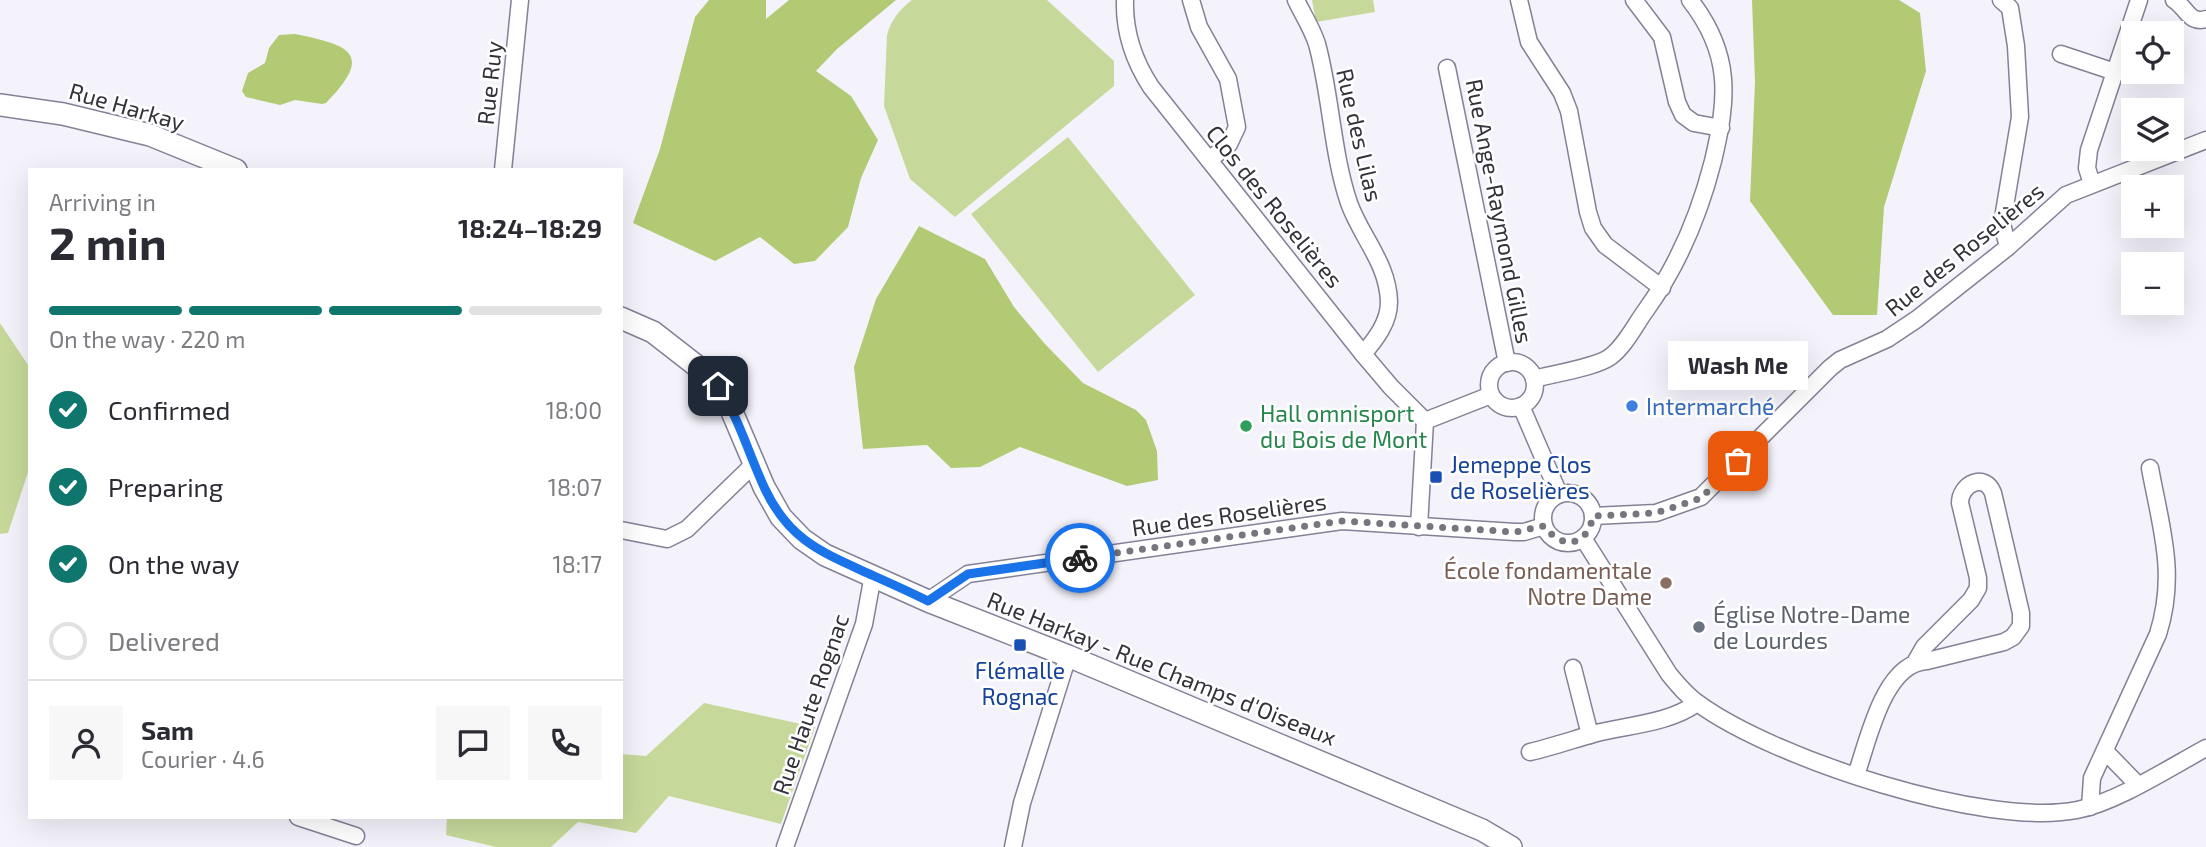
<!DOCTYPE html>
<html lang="en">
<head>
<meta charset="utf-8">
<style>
	:root { --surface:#fff; --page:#f7f7f7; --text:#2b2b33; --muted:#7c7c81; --line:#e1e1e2; --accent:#0f766e }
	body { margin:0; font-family:"Exo 2",sans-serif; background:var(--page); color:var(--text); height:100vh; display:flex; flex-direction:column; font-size:26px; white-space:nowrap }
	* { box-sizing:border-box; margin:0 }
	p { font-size:23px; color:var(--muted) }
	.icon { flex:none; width:38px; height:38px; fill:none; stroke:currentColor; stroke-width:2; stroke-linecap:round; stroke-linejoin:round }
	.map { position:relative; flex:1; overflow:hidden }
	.side { position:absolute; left:28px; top:168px; width:595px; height:651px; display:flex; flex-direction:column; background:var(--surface); border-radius:0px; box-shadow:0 7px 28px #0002 }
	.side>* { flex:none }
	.fabs { position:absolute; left:2121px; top:21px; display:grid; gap:14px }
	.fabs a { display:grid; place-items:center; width:63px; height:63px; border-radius:0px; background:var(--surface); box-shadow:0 7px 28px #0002; font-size:35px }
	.pin { position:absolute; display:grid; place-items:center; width:60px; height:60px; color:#fff; margin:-30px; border-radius:14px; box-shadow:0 4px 10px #0006 }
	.courier { position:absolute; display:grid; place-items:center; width:70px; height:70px; margin:-35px; border:5px solid #1a73e8; border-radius:50%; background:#fff; color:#222; box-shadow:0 2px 9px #0007 }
	.bubble { position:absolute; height:49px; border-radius:0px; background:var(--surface); box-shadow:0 7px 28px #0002; font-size:23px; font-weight:700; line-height:49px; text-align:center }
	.summary em { font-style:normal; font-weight:700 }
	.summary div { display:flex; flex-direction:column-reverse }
	.summary { display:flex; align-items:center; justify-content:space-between; height:119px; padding:0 21px }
	h1 { font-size:46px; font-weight:700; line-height:52px }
	.bar { display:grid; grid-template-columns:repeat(4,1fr); gap:10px 7px; align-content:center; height:84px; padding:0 21px }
	.bar i { height:9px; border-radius:5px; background:var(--line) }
	.bar .current { background:var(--accent) }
	.bar p { grid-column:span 4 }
	.line { display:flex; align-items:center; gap:18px; padding:0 21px; border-top:2px solid var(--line) }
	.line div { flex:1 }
	.round { display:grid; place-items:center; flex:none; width:74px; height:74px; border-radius:0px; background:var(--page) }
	ol { padding:0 21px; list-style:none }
	li { display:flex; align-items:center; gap:21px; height:77px }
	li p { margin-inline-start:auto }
	li .icon { padding:7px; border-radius:50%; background:var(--accent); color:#fff; stroke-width:4 }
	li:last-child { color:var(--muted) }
	li i { width:38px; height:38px; border:4px solid var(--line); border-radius:50% }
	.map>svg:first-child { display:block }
	.green { fill:#c6d99a }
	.forest { fill:#b2ca74 }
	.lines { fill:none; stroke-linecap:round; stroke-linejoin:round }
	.street-casing { stroke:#848096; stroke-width:19 }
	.secondary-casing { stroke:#848096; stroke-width:24 }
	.street { stroke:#fff; stroke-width:16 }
	.secondary { stroke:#fff; stroke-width:21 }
	.done { stroke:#77757e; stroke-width:7; stroke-dasharray:0 12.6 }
	.route { stroke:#1a73e8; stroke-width:9 }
	.shop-dot { fill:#3f7fe0; stroke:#fff; stroke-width:2.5 }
	.leisure-dot { fill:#2e9e5b; stroke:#fff; stroke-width:2.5 }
	.transit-dot { fill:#1a4fb4; stroke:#fff; stroke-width:2.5 }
	.education-dot { fill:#8d6e63; stroke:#fff; stroke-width:2.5 }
	.worship-dot { fill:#6b7280; stroke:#fff; stroke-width:2.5 }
	.labels { text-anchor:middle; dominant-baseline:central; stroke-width:5; stroke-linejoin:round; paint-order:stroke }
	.street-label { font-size:23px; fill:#33313a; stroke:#fff }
	.shop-label { font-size:23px; fill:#366cbe; stroke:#fff; text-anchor:start }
	.leisure-label { font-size:23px; fill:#27864d; stroke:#fff; text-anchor:start }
	.transit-label { font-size:23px; fill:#164399; stroke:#fff; text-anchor:start }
	.education-label { font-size:23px; fill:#785e54; stroke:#fff; text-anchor:end }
	.worship-label { font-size:23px; fill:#5b616d; stroke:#fff; text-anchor:start }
</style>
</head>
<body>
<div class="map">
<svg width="2206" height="847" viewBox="0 0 2206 847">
	<rect width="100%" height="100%" fill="#f4f3fc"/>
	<g class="green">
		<path d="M 912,0 L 1047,0 L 1114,61 L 1114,86 L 955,217 L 910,179 L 884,106 L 887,35 C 891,20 900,9 912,0 Z"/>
		<path d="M 1312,0 L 1373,0 L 1375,12 L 1316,22 Z"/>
		<path d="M 1068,137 L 1195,295 L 1098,372 L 971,214 Z"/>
		<path d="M 0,323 L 30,368 L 30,466 L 8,533 L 0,534 Z"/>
		<path d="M 704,703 L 815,727 L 781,824 L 669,796 L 636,833 L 578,822 L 551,847 L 496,847 L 446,835 L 447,817 L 621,817 L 621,754 L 646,756 Z"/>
	</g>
	<g class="forest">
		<path d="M 709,0 L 766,0 L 766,19 L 789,0 L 896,0 L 837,49 L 816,71 L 851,96 L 878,140 L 861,178 L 848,227 L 815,261 L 794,264 L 760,237 L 715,261 L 633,223 L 660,149 L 695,17 Z"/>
		<path d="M 1752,0 L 1899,0 L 1920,13 L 1926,71 L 1884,207 L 1877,315 L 1833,315 L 1750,201 L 1755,82 Z"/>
		<path d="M 295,34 C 349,45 375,53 326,103 L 322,104 L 295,100 L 280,105 L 246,97 L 242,91 L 248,73 L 265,63 L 269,48 L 279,35 Z"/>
		<path d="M 919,226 L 985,259 L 1014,307 L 1045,344 L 1083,383 L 1136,410 L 1146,420 L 1157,451 L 1158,480 L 1127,486 L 1020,447 L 980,467 L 951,468 L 927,445 L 863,449 L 854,367 L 876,299 Z"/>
	</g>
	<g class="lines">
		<g class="street-casing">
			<g id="street">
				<path d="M 1125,0 C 1124,31 1134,61 1151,87 L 1363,354 L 1391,387 L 1425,421"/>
				<path d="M 1191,0 L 1199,27 L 1228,79 L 1237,127 L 1229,144 L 1209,160"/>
				<path d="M 1296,0 C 1303,15 1312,28 1317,44 C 1331,95 1332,153 1349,203 C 1361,237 1388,263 1389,302 C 1389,322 1376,339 1363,354"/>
				<path d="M 1519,0 L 1529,42 L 1562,93 L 1569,111 L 1588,212 L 1593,228 L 1605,245 L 1662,288"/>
				<path d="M 1634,0 L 1662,37 L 1677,102 L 1683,115 L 1694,123 L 1721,128"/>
				<path d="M 2001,0 L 2010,8 L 2016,46 L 2020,117 L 2002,224 L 2008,247"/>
				<path d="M 2174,0 C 2187,8 2189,24 2206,19"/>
				<path d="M 2061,54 L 2115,72"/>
				<path d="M 1447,68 L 1507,363"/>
				<path d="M 503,170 L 520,0"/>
				<path d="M 2092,184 L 2087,168 L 2089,150 L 2139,0"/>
				<circle cx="1512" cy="385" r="23"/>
				<path d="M 1534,379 C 1552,374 1597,367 1610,357 C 1625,346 1635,325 1646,310 C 1679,264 1699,216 1713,161 C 1728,98 1732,54 1690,0"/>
				<path d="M 1521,406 L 1559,494"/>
				<circle cx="1568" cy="518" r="25"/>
				<path d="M 1593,516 L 1656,513 L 1701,497 L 1830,368 L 1840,360 L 1887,339 L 1917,319 L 2008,247 L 2066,195 L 2206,140"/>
				<path d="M 1419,527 L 1425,421 L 1491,395"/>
				<path d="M 621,530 L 667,539 L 687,529 L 754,464"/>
				<path d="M 1583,538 L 1669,674 C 1678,685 1687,696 1699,704 C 1775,759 1985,828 2077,810 C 2117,802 2169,768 2206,748"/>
				<path d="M 928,601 L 968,574 L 1342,521 L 1515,532 L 1524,532 L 1544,526"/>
				<path d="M 1573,668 L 1590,735"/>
				<path d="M 2105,751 L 2137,784"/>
				<path d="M 1530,752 C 1551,747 1572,740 1593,734 C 1627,725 1668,724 1697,703"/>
				<path d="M 1856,775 C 1868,742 1883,663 1927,661 L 2004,642 L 2013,637 L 2021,626 L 2021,613 L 1993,493 C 1985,472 1960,484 1960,503 L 1978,578 L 1978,588 L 1971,600 L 1924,647 L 1916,661"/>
				<path d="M 2090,807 L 2092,778 L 2158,634 C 2177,574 2161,528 2150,468"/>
				<path d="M 298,817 L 356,836"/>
				<path d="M 785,847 L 864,624 L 873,575"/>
				<path d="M 1013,847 L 1022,803 L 1068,656"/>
			</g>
		</g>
		<g class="secondary-casing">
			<g id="secondary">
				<path d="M 0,105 L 63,114 L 150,135 L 236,170"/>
				<path d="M 621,318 L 653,332 L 698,367 L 718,386 L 730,407 L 764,487 L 781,517 L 802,539 L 825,555 L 928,601 L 1068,656 L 1482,830 L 1511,847"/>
			</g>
		</g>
		<use href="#street" class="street"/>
		<use href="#secondary" class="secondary"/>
	</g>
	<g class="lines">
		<path class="done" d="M 1080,558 L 1342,521 L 1515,532 L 1544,526 C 1562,550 1587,547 1593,516 L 1656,513 L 1701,498 L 1738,461"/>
		<path class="route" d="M 718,386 C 739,418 749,455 765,489 C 790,542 824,553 874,576 C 892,584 910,592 928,601 L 968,574 L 1080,558"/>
	</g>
	<circle class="shop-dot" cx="1632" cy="406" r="7"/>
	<circle class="leisure-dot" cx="1246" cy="426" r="7"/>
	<g class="transit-dot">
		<rect x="1429" y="470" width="14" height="14" rx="3.5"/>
		<rect x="1013" y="638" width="14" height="14" rx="3.5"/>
	</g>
	<circle class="education-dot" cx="1666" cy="583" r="7"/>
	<circle class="worship-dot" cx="1699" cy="627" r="7"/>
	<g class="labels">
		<g class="street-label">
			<text transform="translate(489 83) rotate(-84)">Rue Ruy</text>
			<text transform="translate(127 106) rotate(16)">Rue Harkay</text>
			<text transform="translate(1360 135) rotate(77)">Rue des Lilas</text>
			<text transform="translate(1275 206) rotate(51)">Clos des Roselières</text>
			<text transform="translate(1500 211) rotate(79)">Rue Ange-Raymond Gilles</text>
			<text transform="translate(1964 249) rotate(-39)">Rue des Roselières</text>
			<text transform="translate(1229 514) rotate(-8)">Rue des Roselières</text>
			<text transform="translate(1162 668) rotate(22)">Rue Harkay - Rue Champs d'Oiseaux</text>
			<text transform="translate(810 704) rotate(-71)">Rue Haute Rognac</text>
		</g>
		<g class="shop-label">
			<text x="1646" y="406">Intermarché</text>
		</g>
		<g class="leisure-label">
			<text x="1260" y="413">Hall omnisport<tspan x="1260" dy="26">du Bois de Mont</tspan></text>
		</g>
		<g class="transit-label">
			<text x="1450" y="464">Jemeppe Clos<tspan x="1450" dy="26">de Roselières</tspan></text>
			<text x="1020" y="670" text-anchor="middle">Flémalle<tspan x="1020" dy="26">Rognac</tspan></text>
		</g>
		<g class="education-label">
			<text x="1652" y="570">École fondamentale<tspan x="1652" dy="26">Notre Dame</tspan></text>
		</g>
		<g class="worship-label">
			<text x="1713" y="614">Église Notre-Dame<tspan x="1713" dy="26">de Lourdes</tspan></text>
		</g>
	</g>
</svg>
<div class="fabs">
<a><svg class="icon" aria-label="locate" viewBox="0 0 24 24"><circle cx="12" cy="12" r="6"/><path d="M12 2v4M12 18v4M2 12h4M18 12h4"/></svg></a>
<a><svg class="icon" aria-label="layers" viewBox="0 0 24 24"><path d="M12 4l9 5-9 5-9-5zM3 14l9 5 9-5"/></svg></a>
<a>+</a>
<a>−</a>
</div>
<div class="pin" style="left:1738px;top:461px;background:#ea580c"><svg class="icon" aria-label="bag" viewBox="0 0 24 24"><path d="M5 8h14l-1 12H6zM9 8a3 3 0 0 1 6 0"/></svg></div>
<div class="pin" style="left:718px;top:386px;background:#1f2937"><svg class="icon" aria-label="home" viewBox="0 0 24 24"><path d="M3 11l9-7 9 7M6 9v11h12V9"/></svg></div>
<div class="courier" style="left:1080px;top:558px"><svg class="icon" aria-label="bike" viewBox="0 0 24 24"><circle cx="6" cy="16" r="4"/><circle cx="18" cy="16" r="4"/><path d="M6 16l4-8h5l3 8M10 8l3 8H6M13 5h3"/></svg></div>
<div class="bubble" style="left:1668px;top:341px;width:140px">Wash Me</div>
<section class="side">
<div class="summary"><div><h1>2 min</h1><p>Arriving in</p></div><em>18:24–18:29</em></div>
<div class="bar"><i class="current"></i><i class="current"></i><i class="current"></i><i></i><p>On the way · 220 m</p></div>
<ol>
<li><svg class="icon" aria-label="check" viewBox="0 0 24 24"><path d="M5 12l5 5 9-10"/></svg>Confirmed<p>18:00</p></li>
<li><svg class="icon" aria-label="check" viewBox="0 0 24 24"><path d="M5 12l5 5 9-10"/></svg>Preparing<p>18:07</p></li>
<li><svg class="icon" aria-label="check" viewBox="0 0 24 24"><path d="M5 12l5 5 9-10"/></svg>On the way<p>18:17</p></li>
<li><i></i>Delivered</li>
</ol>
<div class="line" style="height:126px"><a class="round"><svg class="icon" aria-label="person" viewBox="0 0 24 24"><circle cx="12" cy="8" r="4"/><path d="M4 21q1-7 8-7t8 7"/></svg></a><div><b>Sam</b><p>Courier · 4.6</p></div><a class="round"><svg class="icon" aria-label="chat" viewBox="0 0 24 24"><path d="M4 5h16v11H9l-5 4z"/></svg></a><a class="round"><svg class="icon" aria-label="phone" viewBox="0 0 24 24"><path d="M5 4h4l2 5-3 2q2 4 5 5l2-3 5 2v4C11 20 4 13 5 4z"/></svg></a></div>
</section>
</div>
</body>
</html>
